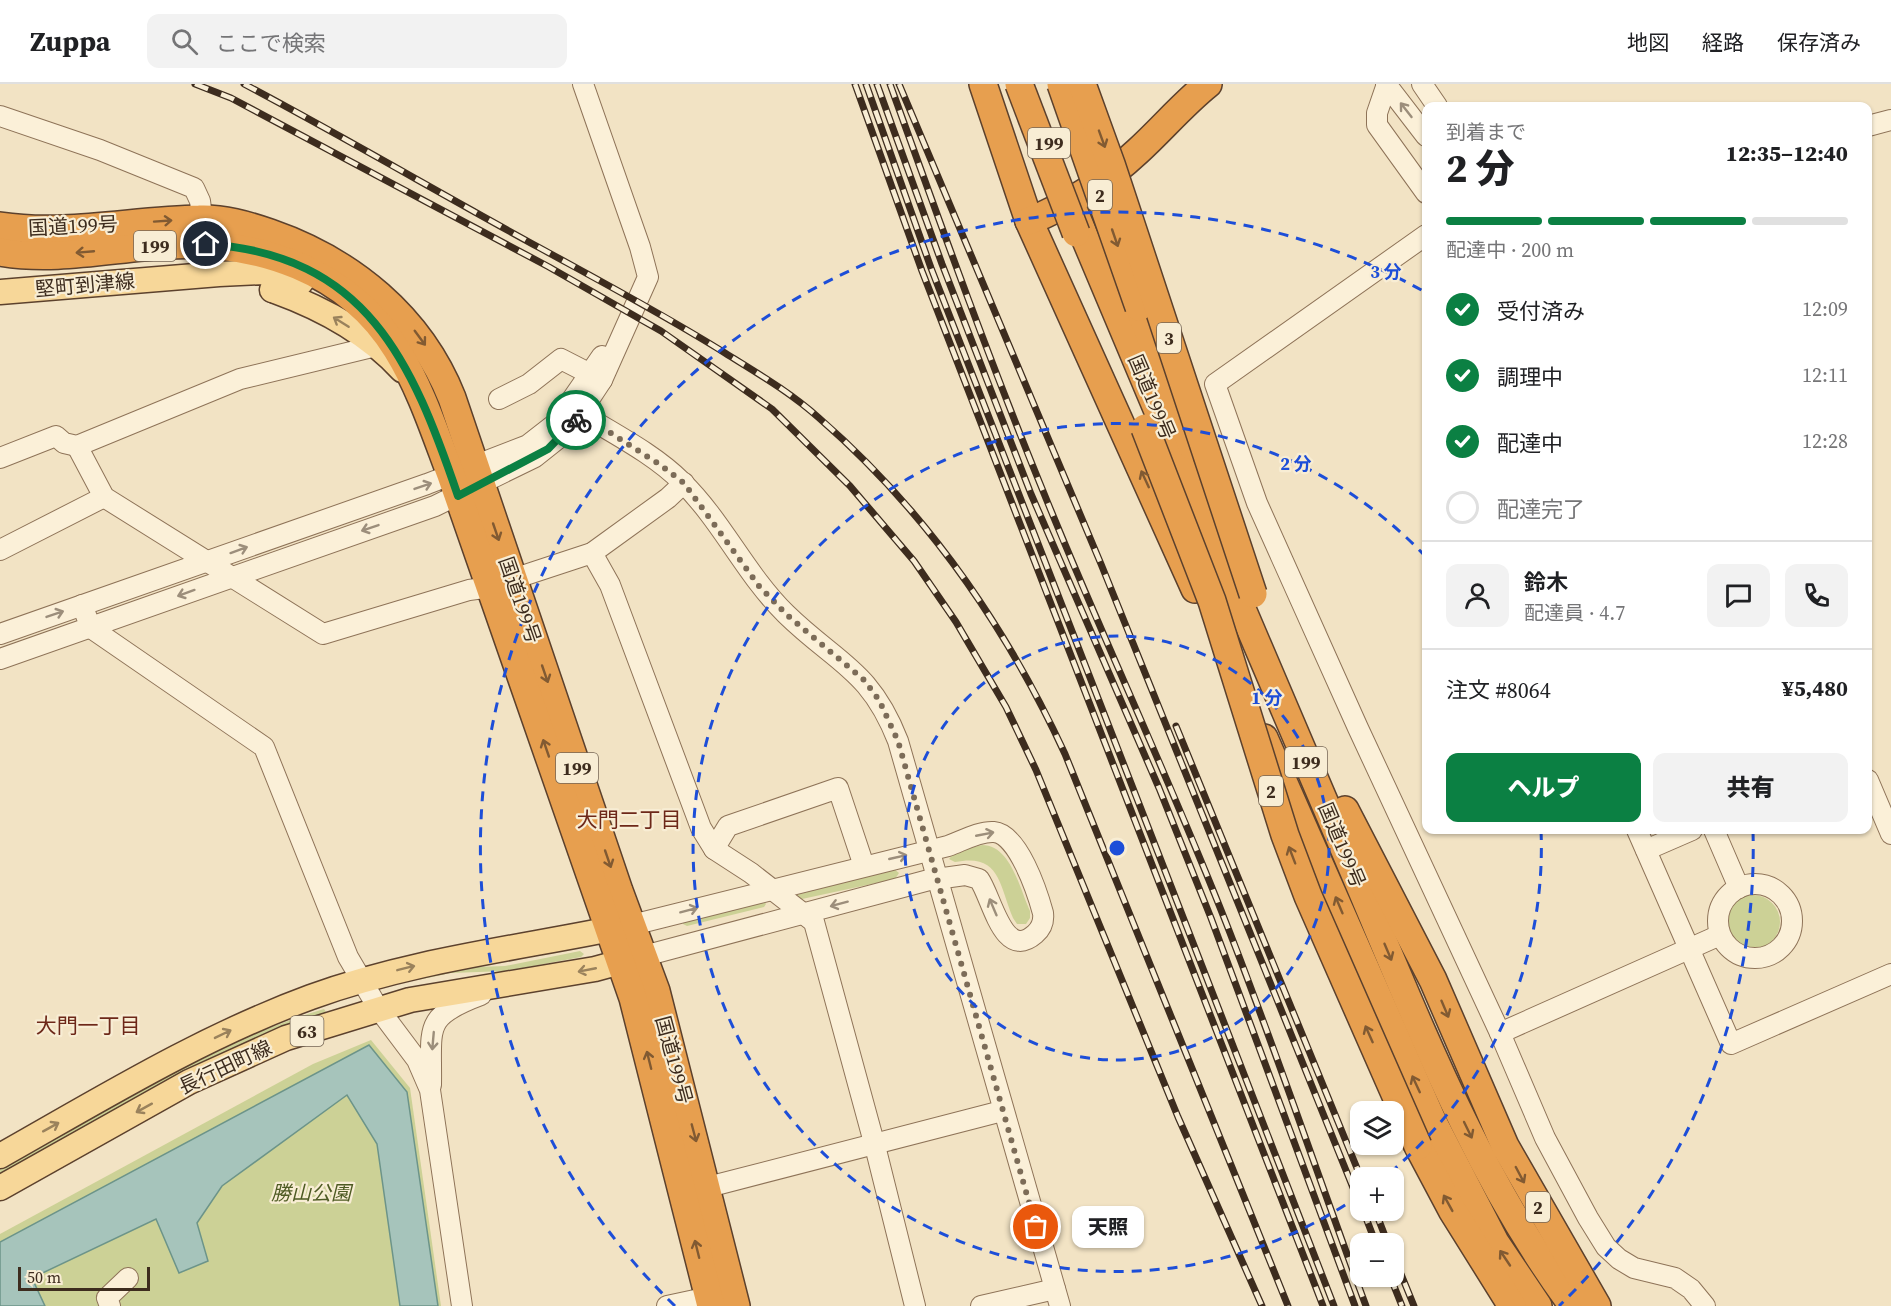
<!DOCTYPE html>
<html lang="ja">
<head>
<meta charset="utf-8">
<style>
	:root { --surface:#fff; --page:#f2f2f2; --text:#202124; --muted:#757577; --line:#e0e0e0; --accent:#0b8043 }
	body { margin:0; font-family:"Source Serif 4","Noto Sans JP",serif; background:var(--page); color:var(--text); height:100vh; display:flex; flex-direction:column; font-size:22px; white-space:nowrap }
	* { box-sizing:border-box; margin:0 }
	p { font-size:20px; color:var(--muted) }
	.icon { flex:none; width:33px; height:33px; fill:none; stroke:currentColor; stroke-width:2; stroke-linecap:round; stroke-linejoin:round }
	.map { position:relative; flex:1; overflow:hidden }
	.sheet { position:absolute; left:1422px; top:18px; width:450px; height:732px; display:flex; flex-direction:column; background:var(--surface); border-radius:12px; box-shadow:0 2px 4px #0004 }
	.sheet>* { flex:none }
	.tools { position:absolute; left:1350px; top:1017px; display:grid; gap:12px }
	.tools a { display:grid; place-items:center; width:54px; height:54px; border-radius:12px; background:var(--surface); box-shadow:0 2px 4px #0004; font-size:30px }
	.scale { position:absolute; left:18px; bottom:15px; width:132px; box-sizing:border-box; padding-left:6px; border:3px solid #3d2c1e; border-top:0; font-size:16px; line-height:21px; white-space:nowrap; color:#3d2c1e; -webkit-text-stroke:4px #f8edd4; paint-order:stroke }
	.pin { position:absolute; display:grid; place-items:center; width:51px; height:51px; color:#fff; margin:-26px; border:3px solid #fff; border-radius:50%; box-shadow:0 2px 6px #0007 }
	.courier { position:absolute; display:grid; place-items:center; width:60px; height:60px; margin:-30px; border:4px solid #0b8043; border-radius:50%; background:#fff; color:#222; box-shadow:0 2px 8px #0007 }
	.bubble { position:absolute; height:42px; border-radius:12px; background:var(--surface); box-shadow:0 2px 4px #0004; font-size:20px; font-weight:800; line-height:42px; text-align:center }
	.overview em { font-style:normal; font-weight:800 }
	.overview div { display:flex; flex-direction:column-reverse }
	.overview { display:flex; align-items:center; justify-content:space-between; height:102px; padding:0 24px }
	h1 { font-size:39px; font-weight:800; line-height:45px }
	.bar { display:grid; grid-template-columns:repeat(4,1fr); gap:9px 6px; align-content:center; height:72px; padding:0 24px }
	.bar i { height:8px; border-radius:4px; background:var(--line) }
	.bar .on { background:var(--accent) }
	.bar p { grid-column:span 4 }
	.line { display:flex; align-items:center; gap:15px; padding:0 24px; border-top:2px solid var(--line) }
	.line div { flex:1 }
	.round { display:grid; place-items:center; flex:none; width:63px; height:63px; border-radius:12px; background:var(--page) }
	ol { padding:0 24px; list-style:none }
	li { display:flex; align-items:center; gap:18px; height:66px }
	li p { margin-inline-start:auto }
	li .icon { padding:6px; border-radius:50%; background:var(--accent); color:#fff; stroke-width:4 }
	li:last-child { color:var(--muted) }
	li i { width:33px; height:33px; border:3px solid var(--line); border-radius:50% }
	.action { display:flex; gap:12px; margin-top:auto; padding:12px 24px }
	.action a { flex:1; height:69px; border-radius:12px; background:var(--accent); color:#fff; font-size:24px; font-weight:800; line-height:69px; text-align:center }
	.action a+a { background:var(--page); color:var(--text) }
	header { display:flex; align-items:center; gap:36px; box-sizing:border-box; height:84px; padding:0 30px; background:var(--surface); border-bottom:2px solid var(--line) }
	header strong { font-size:28px }
	nav { display:flex; gap:33px; margin-inline-start:auto; font-size:21px }
	.search { width:420px; height:54px; background:var(--page); display:flex; align-items:center; gap:15px; box-sizing:border-box; padding:0 21px; border-radius:12px; color:var(--muted); font-size:22px }
	.map>svg:first-child { display:block }
	.green { fill:#ccd196 }
	.water { fill:#a6c4bb; stroke:#6c9489; stroke-width:1.5 }
	.lines { fill:none; stroke-linecap:round; stroke-linejoin:round }
	.minor-casing { stroke:#8e7358; stroke-width:22 }
	.major-casing { stroke:#5c412d; stroke-width:27 }
	.highway-casing { stroke:#5c412d; stroke-width:30 }
	.minor { stroke:#fbf0d8; stroke-width:20 }
	.major { stroke:#f7d799; stroke-width:24 }
	.highway { stroke:#e79f4f; stroke-width:27 }
	.rail-casing { stroke:#3d2c1e; stroke-width:7 }
	.rail { stroke:#f8edd4; stroke-width:4.5; stroke-dasharray:14; stroke-linecap:butt }
	.highway-bridge-casing { stroke:#5c412d; stroke-width:30; stroke-linecap:butt }
	.highway-bridge { stroke:#e79f4f; stroke-width:27 }
	.oneway { stroke:#9c8e7b }
	.oneway2 { stroke:#815a32 }
	.oneway3 { stroke:#9a825c }
	.done { stroke:#7c6c58; stroke-width:6; stroke-dasharray:0 10.8 }
	.route { stroke:#0b8043; stroke-width:8 }
	.ring { fill:none; stroke:#1d4ed8; stroke-width:3; stroke-dasharray:10 8 }
	.labels { text-anchor:middle; dominant-baseline:central; stroke-width:4.5; stroke-linejoin:round; paint-order:stroke }
	.shield { fill:#f8edd4; stroke:#756655; stroke-width:1.5 }
	.shield-label { font-size:18px; font-weight:bold; fill:#3d2c1e }
	.street-label { font-size:20px; fill:#3d2c1e; stroke:#f8edd4 }
	.park-label { font-size:20px; font-style:italic; fill:#4e5b23; stroke:#f8edd4 }
	.neighbourhood-label { font-size:21px; fill:#6d2819; stroke:#f8edd4 }
	.centre { fill:#1d4ed8; stroke:#f8edd4; stroke-width:3 }
	.ring-label { font-size:18px; text-anchor:middle; font-weight:bold; fill:#1d4ed8; stroke:#f8edd4; stroke-width:4.5; stroke-linejoin:round; paint-order:stroke }
</style>
</head>
<body>
<header>
<strong>Zuppa</strong>
<div class="search"><svg class="icon" aria-label="search" viewBox="0 0 24 24"><circle cx="10" cy="10" r="6"/><path d="M15 15l6 6"/></svg>ここで検索</div>
<nav><a>地図</a><a>経路</a><a>保存済み</a></nav>
</header>
<div class="map">
<svg width="1891" height="1222" viewBox="0 0 1891 1222">
	<rect width="100%" height="100%" fill="#f2e3c4"/>
	<g class="green">
		<path d="M 982,761 C 1011,761 1020,806 1030,827 L 1030,834 L 1026,840 L 1017,840 L 1013,834 C 999,800 1000,769 955,778 L 949,775 L 955,768 Z"/>
		<path d="M 894,785 L 899,789 L 895,795 L 802,815 L 796,811 Z"/>
		<circle cx="1753" cy="838" r="27"/>
		<path d="M 764,817 L 766,820 L 764,823 L 687,842 L 683,840 L 683,837 Z"/>
		<path d="M 580,867 L 584,870 L 581,873 L 506,887 L 451,889 L 418,896 L 414,893 L 448,884 L 505,882 Z"/>
		<path d="M 324,925 L 326,928 L 323,930 L 0,1092 L 0,1084 C 104,1026 208,960 324,925 Z"/>
		<path d="M 371,956 L 410,1004 L 441,1222 L 0,1222 L 0,1150 L 313,980 Z"/>
	</g>
	<path class="water" d="M 369,961 L 407,1008 L 438,1222 L 400,1222 L 377,1060 L 347,1011 L 222,1102 L 197,1139 L 208,1177 L 179,1189 L 156,1135 L 32,1194 L 45,1222 L 0,1222 L 0,1158 Z"/>
	<g class="lines">
		<g class="minor-casing">
			<g id="minor">
				<path d="M 1386,0 L 1426,52"/>
				<path d="M 1387,0 L 1377,29 L 1377,41 L 1426,109"/>
				<path d="M 1422,0 L 1437,22"/>
				<path d="M 0,32 L 100,66 L 194,104 L 200,117 L 204,148"/>
				<path d="M 1868,42 L 1891,36"/>
				<path d="M 1426,151 L 1215,300 L 1257,419 L 1358,644 L 1500,949 L 1545,1054 L 1588,1134 L 1606,1163 L 1619,1175 L 1634,1184 L 1675,1194 L 1691,1205 L 1705,1222"/>
				<path d="M 499,315 L 529,300 L 561,275 L 602,296"/>
				<path d="M 569,322 C 606,346 651,367 682,398 C 722,437 746,491 786,530 C 836,579 870,585 898,657 L 1060,1222"/>
				<path d="M 77,362 L 104,413 L 323,550 L 469,506 L 491,503"/>
				<path d="M 0,374 L 56,352 L 64,359 L 77,362 L 240,295 L 376,262"/>
				<path d="M 0,466 L 104,413"/>
				<path d="M 592,469 L 610,501 L 701,744 L 714,765 L 751,789 L 814,838 L 875,1062 L 915,1222"/>
				<path d="M 513,495 L 592,469 L 668,414 L 684,399"/>
				<path d="M 82,521 L 91,544 L 264,663 L 348,873 L 378,924 L 417,976 L 430,1006 L 462,1222"/>
				<path d="M 0,550 L 427,400 L 528,361 L 555,340 L 602,272"/>
				<path d="M 0,575 L 435,422 L 535,373 L 569,346 L 602,296 L 648,193 L 640,163 L 583,0"/>
				<path d="M 1868,696 L 1891,750"/>
				<path d="M 1637,746 L 1731,960 L 1891,890"/>
				<path d="M 1714,746 L 1739,804"/>
				<path d="M 714,765 L 728,742 L 838,704 L 864,782"/>
				<path d="M 1646,766 L 1692,746"/>
				<circle cx="1755" cy="837" r="37"/>
				<path d="M 632,841 L 948,762 C 962,757 979,747 994,748 C 1018,750 1037,807 1043,829 C 1044,837 1042,844 1035,850 C 1003,878 992,813 979,795 L 965,791 L 929,796 L 644,872"/>
				<path d="M 1500,949 L 1720,851"/>
				<path d="M 431,1001 C 432,943 422,933 481,911"/>
				<path d="M 708,1103 L 1002,1027"/>
				<path d="M 110,1222 L 107,1214 L 128,1194"/>
				<path d="M 667,1222 L 709,1213"/>
				<path d="M 981,1222 L 1055,1205"/>
			</g>
		</g>
		<g class="major-casing">
			<g id="major">
				<path d="M 275,207 C 322,224 368,249 402,286"/>
				<path d="M 0,208 L 219,190 L 307,186 C 302,204 289,208 272,206"/>
				<path d="M 0,1072 C 101,1015 202,953 311,913 C 413,876 520,864 626,842"/>
				<path d="M 0,1104 L 189,998 L 286,954 L 410,916 L 595,885 L 639,873"/>
			</g>
		</g>
		<g class="highway-casing">
			<g id="highway">
				<path d="M 983,0 L 1029,137 L 1195,505"/>
				<path d="M 1072,123 C 1165,343 1257,564 1352,783 C 1416,933 1475,1090 1573,1222"/>
				<path d="M 1029,137 C 1068,122 1107,96 1138,67 C 1162,45 1183,20 1208,0"/>
				<path d="M 0,142 C 66,152 133,136 199,135 C 223,134 247,141 270,149 C 351,177 420,233 452,314 L 619,807 L 656,907 L 736,1222"/>
				<path d="M 0,168 C 55,178 113,164 168,161 C 258,156 348,186 397,266 C 421,305 435,349 451,391 L 633,914 L 711,1222"/>
				<path d="M 1139,223 L 1192,362"/>
				<path d="M 1264,654 L 1432,1036 L 1495,1158 L 1538,1222"/>
				<path d="M 1345,726 L 1433,896 L 1505,1062 L 1597,1222"/>
				<path d="M 1418,1062 L 1452,1126 L 1512,1222"/>
			</g>
		</g>
		<use href="#minor" class="minor"/>
		<use href="#major" class="major"/>
		<use href="#highway" class="highway"/>
		<g class="rail-casing">
			<g id="rail">
				<path d="M 195,0 L 231,14 L 549,183 L 661,247 L 772,325 L 850,402 L 914,477 L 956,538 L 1006,623 L 1036,686 L 1178,1033 L 1262,1222"/>
				<path d="M 244,0 C 344,53 441,110 540,164 C 602,198 664,231 725,269 C 757,289 790,308 819,334 C 926,427 1006,542 1065,670 L 1288,1222"/>
				<path d="M 855,0 L 922,187 L 1323,1222"/>
				<path d="M 866,0 L 931,184 L 1334,1222"/>
				<path d="M 877,0 L 942,180 L 1031,410 L 1159,704 L 1211,834 L 1355,1222"/>
				<path d="M 890,0 C 939,136 988,273 1043,407 C 1100,548 1165,685 1221,826 C 1273,957 1317,1090 1366,1222"/>
				<path d="M 899,0 L 1101,480 L 1360,1121"/>
				<path d="M 1176,642 L 1361,1094"/>
				<path d="M 1363,1126 L 1376,1160"/>
				<path d="M 1375,1126 L 1388,1160"/>
				<path d="M 1394,1173 L 1414,1222"/>
				<path d="M 1390,1192 L 1402,1222"/>
			</g>
		</g>
		<use href="#rail" class="rail"/>
		<g class="highway-bridge-casing">
			<g id="highway-bridge">
				<path d="M 1019,0 L 1076,149"/>
				<path d="M 1061,0 L 1139,223"/>
				<path d="M 1082,0 L 1111,80 L 1253,510"/>
				<path d="M 1145,344 L 1212,517 L 1285,751 L 1308,812 L 1418,1062"/>
			</g>
		</g>
		<use href="#highway-bridge" class="highway-bridge"/>
	</g>
	<defs><path id="oneway-shaft" d="M-6 0H5M1.5-3L5.5 0L1.5 3" fill="none" stroke-width="1.6" stroke-linecap="round" stroke-linejoin="round" transform="scale(1.5)"/></defs>
	<g class="oneway">
		<use href="#oneway-shaft" transform="translate(1406 26) rotate(-128)"/>
		<use href="#oneway-shaft" transform="translate(423 402) rotate(-19)"/>
		<use href="#oneway-shaft" transform="translate(370 444) rotate(161)"/>
		<use href="#oneway-shaft" transform="translate(239 466) rotate(-20)"/>
		<use href="#oneway-shaft" transform="translate(186 509) rotate(160)"/>
		<use href="#oneway-shaft" transform="translate(55 530) rotate(-19)"/>
		<use href="#oneway-shaft" transform="translate(985 750) rotate(-11)"/>
		<use href="#oneway-shaft" transform="translate(898 773) rotate(-13)"/>
		<use href="#oneway-shaft" transform="translate(839 820) rotate(165)"/>
		<use href="#oneway-shaft" transform="translate(993 823) rotate(-113)"/>
		<use href="#oneway-shaft" transform="translate(689 826) rotate(-15)"/>
		<use href="#oneway-shaft" transform="translate(433 957) rotate(95)"/>
	</g>
	<g class="oneway2">
		<use href="#oneway-shaft" transform="translate(1102 55) rotate(70)"/>
		<use href="#oneway-shaft" transform="translate(163 137) rotate(-4)"/>
		<use href="#oneway-shaft" transform="translate(1115 154) rotate(71)"/>
		<use href="#oneway-shaft" transform="translate(85 168) rotate(175)"/>
		<use href="#oneway-shaft" transform="translate(420 254) rotate(54)"/>
		<use href="#oneway-shaft" transform="translate(1145 395) rotate(-115)"/>
		<use href="#oneway-shaft" transform="translate(496 448) rotate(71)"/>
		<use href="#oneway-shaft" transform="translate(545 590) rotate(71)"/>
		<use href="#oneway-shaft" transform="translate(546 664) rotate(-109)"/>
		<use href="#oneway-shaft" transform="translate(1292 771) rotate(-111)"/>
		<use href="#oneway-shaft" transform="translate(608 775) rotate(71)"/>
		<use href="#oneway-shaft" transform="translate(1339 821) rotate(-113)"/>
		<use href="#oneway-shaft" transform="translate(1388 868) rotate(67)"/>
		<use href="#oneway-shaft" transform="translate(1445 925) rotate(67)"/>
		<use href="#oneway-shaft" transform="translate(1369 950) rotate(-114)"/>
		<use href="#oneway-shaft" transform="translate(649 976) rotate(-104)"/>
		<use href="#oneway-shaft" transform="translate(1416 1000) rotate(-115)"/>
		<use href="#oneway-shaft" transform="translate(1468 1046) rotate(64)"/>
		<use href="#oneway-shaft" transform="translate(694 1049) rotate(75)"/>
		<use href="#oneway-shaft" transform="translate(1520 1091) rotate(62)"/>
		<use href="#oneway-shaft" transform="translate(1448 1119) rotate(-119)"/>
		<use href="#oneway-shaft" transform="translate(697 1165) rotate(-104)"/>
		<use href="#oneway-shaft" transform="translate(1505 1174) rotate(-124)"/>
	</g>
	<g class="oneway3">
		<use href="#oneway-shaft" transform="translate(341 238) rotate(-148)"/>
		<use href="#oneway-shaft" transform="translate(406 884) rotate(-14)"/>
		<use href="#oneway-shaft" transform="translate(587 886) rotate(169)"/>
		<use href="#oneway-shaft" transform="translate(223 950) rotate(-26)"/>
		<use href="#oneway-shaft" transform="translate(144 1024) rotate(151)"/>
		<use href="#oneway-shaft" transform="translate(51 1043) rotate(-29)"/>
	</g>
	<g class="lines">
		<path class="done" d="M 576,336 L 581,330 L 659,380 L 684,399 L 759,502 L 787,531 L 864,596 L 879,616 L 898,657 L 1036,1143"/>
		<path class="route" d="M 206,160 C 367,171 412,277 458,412 L 548,365 L 576,336"/>
	</g>
	<g class="ring">
		<circle cx="1117" cy="764" r="212"/>
		<path d="M1360 1111A424 424 0 1 1 1425 472M1541 746A424 424 0 0 1 1387 1091"/>
		<path d="M675 1222A636 636 0 0 1 1425 208M1753 747A636 636 0 0 1 1559 1222"/>
	</g>
	<g class="labels">
		<g class="shield">
			<rect x="1028" y="44" width="42" height="30" rx="4.5"/>
			<rect x="1088" y="96" width="24" height="30" rx="4.5"/>
			<rect x="134" y="147" width="42" height="30" rx="4.5"/>
			<rect x="1157" y="239" width="24" height="30" rx="4.5"/>
			<rect x="1285" y="663" width="42" height="30" rx="4.5"/>
			<rect x="556" y="669" width="42" height="30" rx="4.5"/>
			<rect x="1259" y="692" width="24" height="30" rx="4.5"/>
			<rect x="290.5" y="932" width="33" height="30" rx="4.5"/>
			<rect x="1526" y="1108" width="24" height="30" rx="4.5"/>
		</g>
		<g class="shield-label">
			<text x="1049" y="59">199</text>
			<text x="1100" y="111">2</text>
			<text x="155" y="162">199</text>
			<text x="1169" y="254">3</text>
			<text x="1306" y="678">199</text>
			<text x="577" y="684">199</text>
			<text x="1271" y="707">2</text>
			<text x="307" y="947">63</text>
			<text x="1538" y="1123">2</text>
		</g>
		<g class="street-label">
			<text transform="translate(73 142) rotate(-3)">国道199号</text>
			<text transform="translate(85 201) rotate(-5)">堅町到津線</text>
			<text transform="translate(1152 313) rotate(67)">国道199号</text>
			<text transform="translate(520 516) rotate(71)">国道199号</text>
			<text transform="translate(1342 761) rotate(67)">国道199号</text>
			<text transform="translate(674 976) rotate(75)">国道199号</text>
			<text transform="translate(225 983) rotate(-25)">長行田町線</text>
		</g>
		<g class="park-label">
			<text x="311" y="1109">勝山公園</text>
		</g>
		<g class="neighbourhood-label">
			<text x="629" y="735">大門二丁目</text>
			<text x="88" y="941">大門一丁目</text>
		</g>
	</g>
	<circle cx="1117" cy="764" r="9" class="centre"/>
	<g class="ring-label">
		<text x="1386" y="194">3 分</text>
		<text x="1296" y="386">2 分</text>
		<text x="1267" y="620">1 分</text>
	</g>
</svg>
<div class="tools">
<a><svg class="icon" aria-label="layers" viewBox="0 0 24 24"><path d="M12 4l9 5-9 5-9-5zM3 14l9 5 9-5"/></svg></a>
<a>+</a>
<a>−</a>
</div>
<div class="scale">50 m</div>
<div class="pin" style="left:1036px;top:1143px;background:#ea580c"><svg class="icon" aria-label="bag" viewBox="0 0 24 24"><path d="M5 8h14l-1 12H6zM9 8a3 3 0 0 1 6 0"/></svg></div>
<div class="pin" style="left:206px;top:160px;background:#1f2937"><svg class="icon" aria-label="home" viewBox="0 0 24 24"><path d="M3 11l9-7 9 7M6 9v11h12V9"/></svg></div>
<div class="courier" style="left:576px;top:336px"><svg class="icon" aria-label="bike" viewBox="0 0 24 24"><circle cx="6" cy="16" r="4"/><circle cx="18" cy="16" r="4"/><path d="M6 16l4-8h5l3 8M10 8l3 8H6M13 5h3"/></svg></div>
<div class="bubble" style="left:1072px;top:1122px;width:72px">天照</div>
<section class="sheet">
<div class="overview"><div><h1>2 分</h1><p>到着まで</p></div><em>12:35–12:40</em></div>
<div class="bar"><i class="on"></i><i class="on"></i><i class="on"></i><i></i><p>配達中 · 200 m</p></div>
<ol>
<li><svg class="icon" aria-label="check" viewBox="0 0 24 24"><path d="M5 12l5 5 9-10"/></svg>受付済み<p>12:09</p></li>
<li><svg class="icon" aria-label="check" viewBox="0 0 24 24"><path d="M5 12l5 5 9-10"/></svg>調理中<p>12:11</p></li>
<li><svg class="icon" aria-label="check" viewBox="0 0 24 24"><path d="M5 12l5 5 9-10"/></svg>配達中<p>12:28</p></li>
<li><i></i>配達完了</li>
</ol>
<div class="line" style="height:108px"><a class="round"><svg class="icon" aria-label="person" viewBox="0 0 24 24"><circle cx="12" cy="8" r="4"/><path d="M4 21q1-7 8-7t8 7"/></svg></a><div><b>鈴木</b><p>配達員 · 4.7</p></div><a class="round"><svg class="icon" aria-label="chat" viewBox="0 0 24 24"><path d="M4 5h16v11H9l-5 4z"/></svg></a><a class="round"><svg class="icon" aria-label="phone" viewBox="0 0 24 24"><path d="M5 4h4l2 5-3 2q2 4 5 5l2-3 5 2v4C11 20 4 13 5 4z"/></svg></a></div>
<div class="line" style="height:78px"><div>注文 #8064</div><b>¥5,480</b></div>
<div class="action"><a>ヘルプ</a><a>共有</a></div>
</section>
</div>
</body>
</html>
